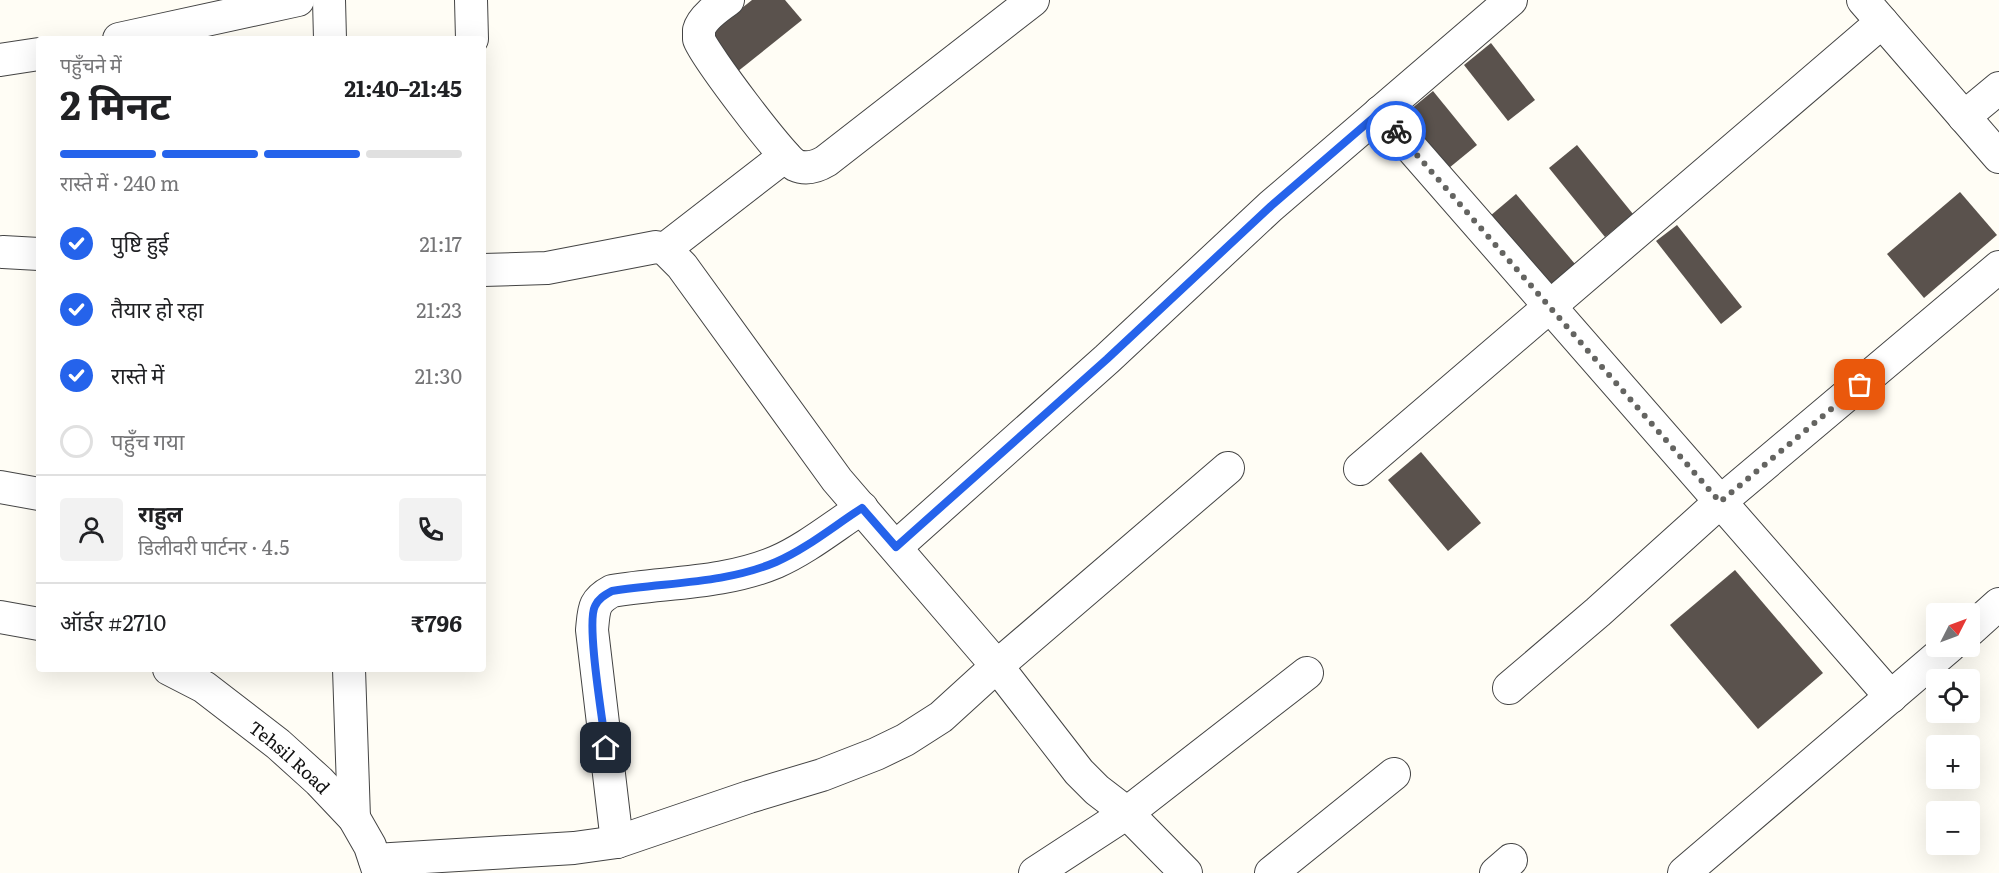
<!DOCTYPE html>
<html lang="hi">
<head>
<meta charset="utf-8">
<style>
	:root { --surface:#fff; --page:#f2f2f2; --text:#202124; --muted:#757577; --line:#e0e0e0; --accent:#2563eb }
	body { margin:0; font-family:Literata,"Noto Sans Devanagari",serif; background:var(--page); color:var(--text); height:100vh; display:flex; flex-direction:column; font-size:22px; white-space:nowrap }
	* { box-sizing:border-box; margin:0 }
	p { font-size:20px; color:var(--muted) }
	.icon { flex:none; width:33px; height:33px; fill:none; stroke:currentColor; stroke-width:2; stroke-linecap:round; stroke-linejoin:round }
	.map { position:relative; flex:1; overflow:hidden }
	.panel { position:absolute; left:36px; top:36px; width:450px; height:636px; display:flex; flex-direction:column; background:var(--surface); border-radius:6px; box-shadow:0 6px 24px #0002 }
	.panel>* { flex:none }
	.needle { width:39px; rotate:48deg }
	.buttons { position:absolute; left:1926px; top:603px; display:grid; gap:12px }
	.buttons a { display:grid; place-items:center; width:54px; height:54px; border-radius:6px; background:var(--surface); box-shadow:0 6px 24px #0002; font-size:30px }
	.pin { position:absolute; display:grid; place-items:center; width:51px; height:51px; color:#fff; margin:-26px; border-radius:12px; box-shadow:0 3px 9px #0006 }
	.courier { position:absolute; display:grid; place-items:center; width:60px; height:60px; margin:-30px; border:4px solid #2563eb; border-radius:50%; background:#fff; color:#222; box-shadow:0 2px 8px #0007 }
	.overview em { font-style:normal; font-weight:700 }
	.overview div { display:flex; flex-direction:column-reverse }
	.overview { display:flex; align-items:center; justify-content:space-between; height:102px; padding:0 24px }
	h1 { font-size:39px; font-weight:700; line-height:45px }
	.bar { display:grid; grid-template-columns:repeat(4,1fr); gap:9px 6px; align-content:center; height:72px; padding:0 24px }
	.bar i { height:8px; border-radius:4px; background:var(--line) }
	.bar .on { background:var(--accent) }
	.bar p { grid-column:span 4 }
	.line { display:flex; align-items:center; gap:15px; padding:0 24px; border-top:2px solid var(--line) }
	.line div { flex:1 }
	.round { display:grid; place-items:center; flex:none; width:63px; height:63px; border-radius:6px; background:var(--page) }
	ol { padding:0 24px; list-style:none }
	li { display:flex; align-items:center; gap:18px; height:66px }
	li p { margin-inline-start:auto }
	li .icon { padding:6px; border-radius:50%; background:var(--accent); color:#fff; stroke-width:4 }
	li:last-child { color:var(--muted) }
	li i { width:33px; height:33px; border:3px solid var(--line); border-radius:50% }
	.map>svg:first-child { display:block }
	.building { fill:#5a524d }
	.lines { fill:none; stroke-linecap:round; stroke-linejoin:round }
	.minor-casing { stroke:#444; stroke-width:34 }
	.minor { stroke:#fff; stroke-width:32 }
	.done { stroke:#646461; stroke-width:6; stroke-dasharray:0 10.8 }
	.route { stroke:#2563eb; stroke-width:8 }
	.labels { text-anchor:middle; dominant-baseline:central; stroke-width:6; stroke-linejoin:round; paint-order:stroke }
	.street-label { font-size:18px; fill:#111; stroke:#fff }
</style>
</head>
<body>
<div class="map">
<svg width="1999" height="873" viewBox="0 0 1999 873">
	<rect width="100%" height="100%" fill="#fffdf5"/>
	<g class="building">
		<path d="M 752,0 L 785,0 L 802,20 L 737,72 L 708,35 Z"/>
		<path d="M 1491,43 L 1535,100 L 1508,121 L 1464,65 Z"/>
		<path d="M 1433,91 L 1477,145 L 1449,168 L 1405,114 Z"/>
		<path d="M 1577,145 L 1633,214 L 1605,237 L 1549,168 Z"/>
		<path d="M 1960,192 L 1997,235 L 1924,298 L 1887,254 Z"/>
		<path d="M 1516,194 L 1575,264 L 1550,286 L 1490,216 Z"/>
		<path d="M 1677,225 L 1742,307 L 1721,324 L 1656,241 Z"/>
		<path d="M 1421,452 L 1481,523 L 1448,551 L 1388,480 Z"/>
		<path d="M 1735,570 L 1823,673 L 1758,729 L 1670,625 Z"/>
	</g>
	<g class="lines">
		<g class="minor-casing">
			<g id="minor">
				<path d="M 329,0 L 330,39"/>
				<path d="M 471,0 L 472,39"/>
				<path d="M 728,0 C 718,7 702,18 699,30 C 699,31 699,39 699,39 C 703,53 783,159 795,165 C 806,170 816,167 826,161 L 1033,0"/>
				<path d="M 1863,0 L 1999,157"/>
				<path d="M 119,39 L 298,0"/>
				<path d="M 0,60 L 39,54"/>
				<path d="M 1380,112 L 1891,697"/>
				<path d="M 1964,117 L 1999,88"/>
				<path d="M 665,249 L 785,156"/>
				<path d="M 3,252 L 39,254"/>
				<path d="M 483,270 L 547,268 L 656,247 L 665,249 L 682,266 L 837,480 L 997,666 L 1079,772 L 1097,790 L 1127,813 L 1186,873"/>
				<path d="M 1360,469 L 1882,22"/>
				<path d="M 0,487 L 39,494"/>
				<path d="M 896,547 L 1107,359 L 1271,206 L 1511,0"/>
				<path d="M 0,617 L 39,624"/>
				<path d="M 1970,630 L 1999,604"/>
				<path id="s1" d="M 169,669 L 204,687 L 278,744 L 319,781 L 354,818 L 370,846 L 379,873"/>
				<path d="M 349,669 L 354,818"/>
				<path d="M 1509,688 L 1598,612 L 1720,502 L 1999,267"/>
				<path d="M 617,842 L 592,630 C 594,609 593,601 612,591 C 667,582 724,584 776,562 C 806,549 834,526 862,508"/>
				<path d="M 375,860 L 574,848 L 617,842 L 749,797 L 822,775 L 876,754 L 905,740 L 941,717 L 997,666 L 1228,468"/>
				<path d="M 1035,873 L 1127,813 L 1307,673"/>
				<path d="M 1271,873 L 1394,774"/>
				<path d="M 1496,873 L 1511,860"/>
				<path d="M 1684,873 L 1950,646"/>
			</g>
		</g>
		<use href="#minor" class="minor"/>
	</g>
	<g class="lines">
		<path class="done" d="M 1396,131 L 1720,502 L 1860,385"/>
		<path class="route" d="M 606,748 C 603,722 586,623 595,606 C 599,598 605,595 612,591 C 667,582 724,584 776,562 C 806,549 834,526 862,508 L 896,547 L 1107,359 L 1271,206 L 1380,112 L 1396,131"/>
	</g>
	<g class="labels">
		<g class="street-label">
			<text stroke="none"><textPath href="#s1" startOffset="150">Tehsil Road</textPath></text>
		</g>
	</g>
</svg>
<div class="buttons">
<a><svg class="needle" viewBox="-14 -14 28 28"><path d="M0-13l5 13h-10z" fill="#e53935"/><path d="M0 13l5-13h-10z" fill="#757577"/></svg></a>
<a><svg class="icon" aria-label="locate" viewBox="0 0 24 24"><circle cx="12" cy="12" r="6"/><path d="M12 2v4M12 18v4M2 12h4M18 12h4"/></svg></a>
<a>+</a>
<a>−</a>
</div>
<div class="pin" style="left:1860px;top:385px;background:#ea580c"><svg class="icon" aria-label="bag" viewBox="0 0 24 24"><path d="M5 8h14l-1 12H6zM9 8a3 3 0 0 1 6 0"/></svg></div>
<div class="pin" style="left:606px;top:748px;background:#1f2937"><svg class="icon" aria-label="home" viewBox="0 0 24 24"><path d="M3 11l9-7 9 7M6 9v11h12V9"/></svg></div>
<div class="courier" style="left:1396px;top:131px"><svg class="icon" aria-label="bike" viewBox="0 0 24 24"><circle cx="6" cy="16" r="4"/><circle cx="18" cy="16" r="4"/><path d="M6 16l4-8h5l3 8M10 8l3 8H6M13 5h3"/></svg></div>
<section class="panel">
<div class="overview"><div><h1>2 मिनट</h1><p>पहुँचने में</p></div><em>21:40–21:45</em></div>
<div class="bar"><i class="on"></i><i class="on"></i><i class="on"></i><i></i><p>रास्ते में · 240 m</p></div>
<ol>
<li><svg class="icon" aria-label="check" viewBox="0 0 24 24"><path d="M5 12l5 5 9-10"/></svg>पुष्टि हुई<p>21:17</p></li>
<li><svg class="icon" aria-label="check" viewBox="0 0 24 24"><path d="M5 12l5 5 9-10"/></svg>तैयार हो रहा<p>21:23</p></li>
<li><svg class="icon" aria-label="check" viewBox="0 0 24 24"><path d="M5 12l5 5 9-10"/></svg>रास्ते में<p>21:30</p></li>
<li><i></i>पहुँच गया</li>
</ol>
<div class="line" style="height:108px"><a class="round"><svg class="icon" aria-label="person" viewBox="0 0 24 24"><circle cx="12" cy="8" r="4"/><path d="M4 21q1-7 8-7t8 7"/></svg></a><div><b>राहुल</b><p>डिलीवरी पार्टनर · 4.5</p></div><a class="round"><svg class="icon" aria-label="phone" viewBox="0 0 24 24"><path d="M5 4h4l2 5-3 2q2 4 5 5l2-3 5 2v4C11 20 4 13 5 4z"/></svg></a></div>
<div class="line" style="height:78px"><div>ऑर्डर #2710</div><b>₹796</b></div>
</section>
</div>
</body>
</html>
